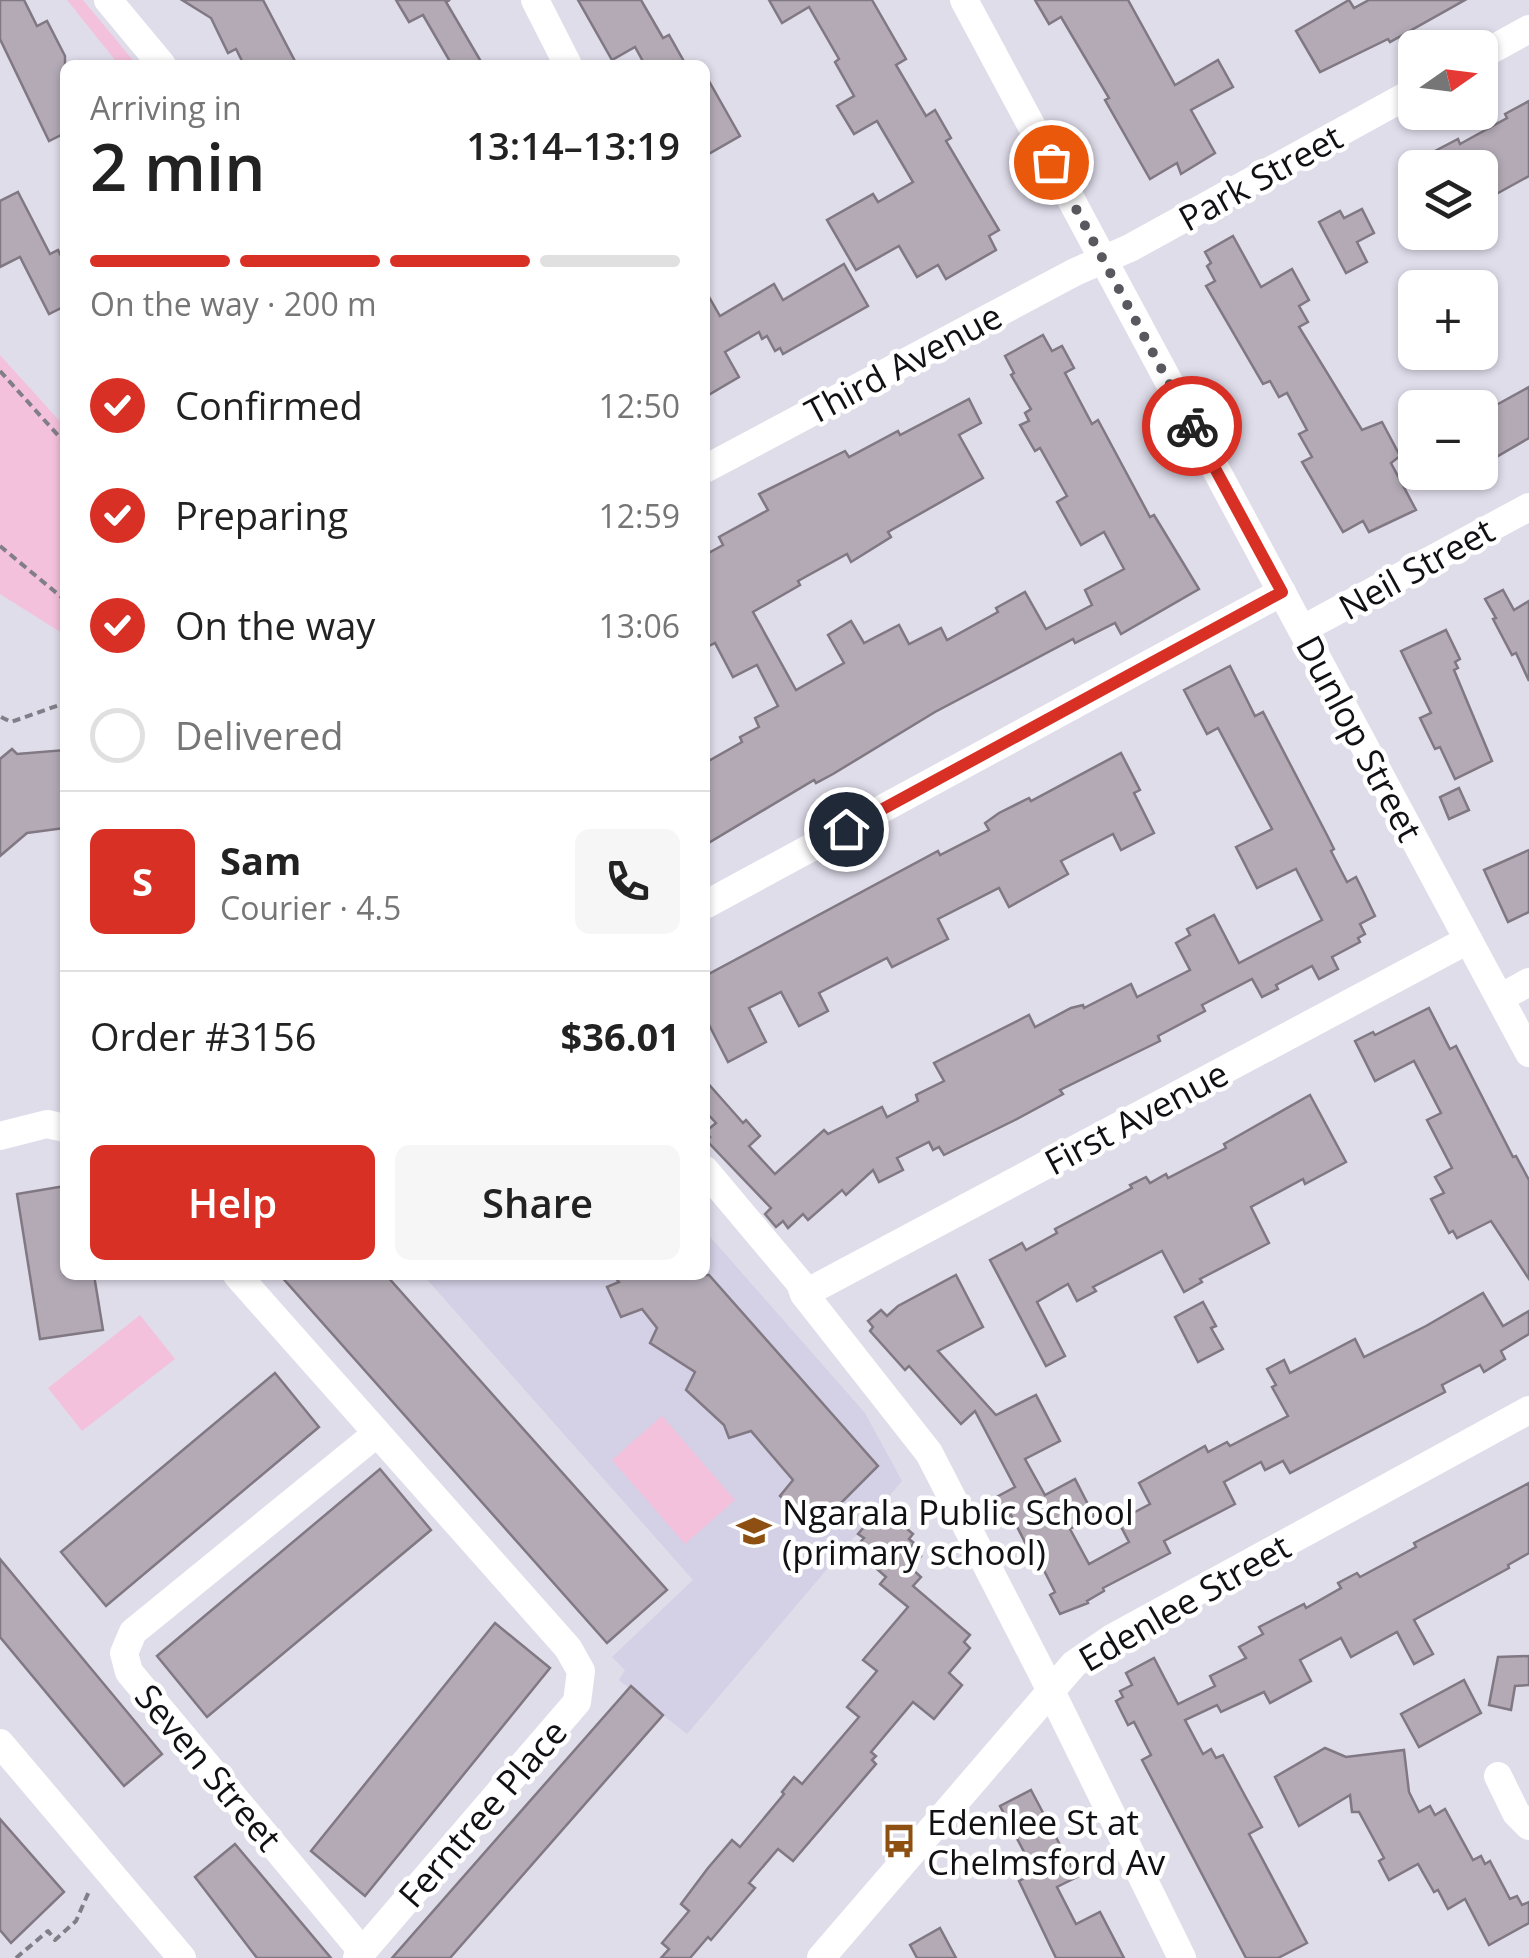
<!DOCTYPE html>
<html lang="en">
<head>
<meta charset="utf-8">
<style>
	:root { --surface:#fff; --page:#f6f6f6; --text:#222; --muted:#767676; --line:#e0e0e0; --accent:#d93025 }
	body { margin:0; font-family:"Open Sans",sans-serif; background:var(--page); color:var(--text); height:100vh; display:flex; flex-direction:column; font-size:38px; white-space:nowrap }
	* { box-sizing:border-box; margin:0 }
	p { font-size:32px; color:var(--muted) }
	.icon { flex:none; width:55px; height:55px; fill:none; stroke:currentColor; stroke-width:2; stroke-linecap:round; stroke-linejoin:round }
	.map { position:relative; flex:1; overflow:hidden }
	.sheet { position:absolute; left:60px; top:60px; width:650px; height:1220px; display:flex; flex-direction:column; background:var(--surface); border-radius:15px; box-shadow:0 2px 8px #0004 }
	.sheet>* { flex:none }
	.needle { width:65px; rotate:76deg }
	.controls { position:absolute; left:1398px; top:30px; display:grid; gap:20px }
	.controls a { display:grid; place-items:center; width:100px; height:100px; border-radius:15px; background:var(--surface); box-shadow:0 2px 8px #0004; font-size:50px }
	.pin { position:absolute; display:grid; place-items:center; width:85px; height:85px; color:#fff; margin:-42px; border:5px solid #fff; border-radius:50%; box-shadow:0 2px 10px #0007 }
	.courier { position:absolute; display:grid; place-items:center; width:100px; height:100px; margin:-50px; border:8px solid #d93025; border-radius:50%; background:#fff; color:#222; box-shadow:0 2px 12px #0007 }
	.head em { font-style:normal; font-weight:600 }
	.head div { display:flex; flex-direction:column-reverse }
	.head { display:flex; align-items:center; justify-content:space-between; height:170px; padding:0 30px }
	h1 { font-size:65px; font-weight:600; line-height:75px }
	.bar { display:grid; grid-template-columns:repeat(4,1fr); gap:15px 10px; align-content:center; height:120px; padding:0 30px }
	.bar i { height:12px; border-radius:8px; background:var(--line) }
	.bar .current { background:var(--accent) }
	.bar p { grid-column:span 4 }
	.line { display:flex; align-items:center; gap:25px; padding:0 30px; border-top:2px solid var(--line) }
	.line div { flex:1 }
	.round { display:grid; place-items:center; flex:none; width:105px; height:105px; border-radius:15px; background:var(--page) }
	ol { padding:0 30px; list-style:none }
	li { display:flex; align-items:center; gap:30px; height:110px }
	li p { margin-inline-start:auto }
	li .icon { padding:10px; border-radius:50%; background:var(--accent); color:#fff; stroke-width:4 }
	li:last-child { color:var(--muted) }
	li i { width:55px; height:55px; border:5px solid var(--line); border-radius:50% }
	.cta { display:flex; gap:20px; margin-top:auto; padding:20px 30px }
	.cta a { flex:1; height:115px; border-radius:15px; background:var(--accent); color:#fff; font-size:40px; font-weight:600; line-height:115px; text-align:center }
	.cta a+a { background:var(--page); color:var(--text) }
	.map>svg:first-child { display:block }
	.built { fill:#d4d0e5 }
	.green { fill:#f4c1dc }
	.building { fill:#b3aab5; stroke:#807882; stroke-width:2.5 }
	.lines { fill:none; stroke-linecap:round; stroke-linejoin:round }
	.path { stroke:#807e87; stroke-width:4; stroke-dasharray:8 5; stroke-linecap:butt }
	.minor { stroke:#fff; stroke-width:28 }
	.done { stroke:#59585f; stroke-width:10; stroke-dasharray:0 18 }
	.route { stroke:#d93025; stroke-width:12 }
	.labels { text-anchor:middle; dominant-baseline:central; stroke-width:9; stroke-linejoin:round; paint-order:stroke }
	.street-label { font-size:35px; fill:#111014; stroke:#fff }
	.poi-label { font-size:35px; fill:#111014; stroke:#fff; text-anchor:start }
</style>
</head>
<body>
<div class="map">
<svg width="1529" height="1958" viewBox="0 0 1529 1958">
	<rect width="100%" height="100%" fill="#e0ddeb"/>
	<path class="built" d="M 705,1231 L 865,1413 L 902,1481 L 687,1734 L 619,1680 L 625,1670 L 612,1657 L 693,1580 L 423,1275 L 705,1275 Z"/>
	<g class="green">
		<path d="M 67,0 L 83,0 L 137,65 L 119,65 Z"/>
		<path d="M 0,355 L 65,427 L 65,635 L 0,594 Z"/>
		<path d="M 140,1315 L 175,1359 L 82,1431 L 48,1388 Z"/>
		<path d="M 662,1416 L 735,1500 L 685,1544 L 612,1460 Z"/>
	</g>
	<g class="building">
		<path d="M 0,0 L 24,0 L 37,26 L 47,21 L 65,56 L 65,133 L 49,141 L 0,39 Z"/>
		<path d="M 182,0 L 263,0 L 297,65 L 244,65 L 236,49 L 228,53 L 211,18 Z"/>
		<path d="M 396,0 L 450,0 L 446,2 L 483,65 L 452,65 L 423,15 L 409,22 Z"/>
		<path d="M 578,0 L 641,0 L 663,38 L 669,35 L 686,65 L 645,65 L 635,47 L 612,60 Z"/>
		<path d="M 769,0 L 872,0 L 906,59 L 896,65 L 926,116 L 935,110 L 951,138 L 946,141 L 999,230 L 989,236 L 996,250 L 946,279 L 938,265 L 917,277 L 899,246 L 856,270 L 827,220 L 873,194 L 878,202 L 913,182 L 877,121 L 854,134 L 837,106 L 854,96 L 835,62 L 839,59 L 809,7 L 782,23 Z"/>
		<path d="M 1035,0 L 1128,0 L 1175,85 L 1218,60 L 1233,87 L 1191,110 L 1215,153 L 1181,174 L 1177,163 L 1150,179 L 1105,100 L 1109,98 L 1061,17 L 1049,24 Z"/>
		<path d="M 1349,0 L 1354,8 L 1369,0 L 1465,0 L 1390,42 L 1388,39 L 1320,72 L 1296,31 Z"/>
		<path d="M 705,74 L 740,136 L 705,156 Z"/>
		<path d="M 1529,101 L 1529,176 L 1480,203 L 1480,168 L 1444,168 L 1435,151 L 1458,139 L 1460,144 L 1507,118 L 1505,114 Z"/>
		<path d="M 18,192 L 50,254 L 58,250 L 65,264 L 65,306 L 49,314 L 20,257 L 0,267 L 0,201 Z"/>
		<path d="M 1362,209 L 1374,233 L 1357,242 L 1367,262 L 1346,273 L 1319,222 L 1340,211 L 1344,218 Z"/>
		<path d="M 1233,236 L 1261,287 L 1292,269 L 1309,300 L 1299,306 L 1308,322 L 1299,327 L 1362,430 L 1382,422 L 1400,456 L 1391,463 L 1416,510 L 1369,532 L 1363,521 L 1343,532 L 1302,462 L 1312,457 L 1299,434 L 1307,430 L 1287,393 L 1279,397 L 1270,381 L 1263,384 L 1206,286 L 1215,281 L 1207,266 L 1211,263 L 1205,252 Z"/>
		<path d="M 844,264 L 868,306 L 783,354 L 780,348 L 775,351 L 767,336 L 762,339 L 759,332 L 725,352 L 739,377 L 705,397 L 705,290 L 720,316 L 774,284 L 783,300 Z"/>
		<path d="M 1043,335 L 1052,351 L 1062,346 L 1074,368 L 1065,373 L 1092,424 L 1098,420 L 1150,517 L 1154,515 L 1199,589 L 1121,634 L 1115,623 L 1075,643 L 1073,639 L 935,712 L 833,774 L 816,783 L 814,780 L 705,845 L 705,763 L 742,742 L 740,737 L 759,727 L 755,718 L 778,706 L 757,665 L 733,677 L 715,643 L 705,648 L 705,555 L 723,545 L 719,537 L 768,510 L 759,494 L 845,451 L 849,457 L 898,431 L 900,435 L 969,399 L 981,423 L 959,435 L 983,478 L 888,532 L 891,537 L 851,562 L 847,554 L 798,581 L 800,585 L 753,612 L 796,690 L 844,663 L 828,635 L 851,621 L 864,643 L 899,625 L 909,644 L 941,628 L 947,640 L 998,612 L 996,608 L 1025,592 L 1046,629 L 1092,605 L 1085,590 L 1124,569 L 1104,532 L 1081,545 L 1057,502 L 1067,496 L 1040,448 L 1035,451 L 1020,425 L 1029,421 L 1025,413 L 1031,409 L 1011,375 L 1014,373 L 1005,356 Z"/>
		<path d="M 1529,387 L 1529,438 L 1486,463 L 1480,453 L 1480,414 Z"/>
		<path d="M 1503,590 L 1514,610 L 1529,601 L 1529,681 L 1516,653 L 1512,655 L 1493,619 L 1496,618 L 1485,599 Z"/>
		<path d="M 1446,630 L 1460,659 L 1455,662 L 1458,668 L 1454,670 L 1492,761 L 1455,779 L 1440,747 L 1435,749 L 1420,718 L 1431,713 L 1401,651 Z"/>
		<path d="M 1230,666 L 1255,716 L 1263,712 L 1327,835 L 1334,849 L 1331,851 L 1347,882 L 1356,877 L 1364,893 L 1375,916 L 1360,924 L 1365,934 L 1358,938 L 1360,942 L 1332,957 L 1338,969 L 1319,979 L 1312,966 L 1276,985 L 1278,989 L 1262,997 L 1252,979 L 1202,1005 L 1205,1011 L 1158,1036 L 1160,1041 L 1060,1090 L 1063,1094 L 1017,1119 L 944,1155 L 939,1147 L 933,1150 L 929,1142 L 897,1158 L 903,1170 L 879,1182 L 873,1170 L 846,1195 L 842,1190 L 808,1220 L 803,1214 L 788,1228 L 783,1221 L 776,1227 L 765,1214 L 771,1208 L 706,1140 L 710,1137 L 705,1132 L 716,1123 L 705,1111 L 705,1080 L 743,1123 L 746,1120 L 760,1136 L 749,1146 L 775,1174 L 824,1130 L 828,1134 L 882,1107 L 887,1117 L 918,1101 L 916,1095 L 944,1081 L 934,1063 L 1029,1015 L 1035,1027 L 1071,1008 L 1083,1005 L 1084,1008 L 1131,984 L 1137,997 L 1190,970 L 1176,943 L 1190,935 L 1187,929 L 1214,915 L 1239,963 L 1322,920 L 1296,869 L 1257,888 L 1236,847 L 1272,829 L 1218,728 L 1207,734 L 1184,690 Z"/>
		<path d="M 12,749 L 17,754 L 65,750 L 65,828 L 27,833 L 0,856 L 0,759 Z"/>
		<path d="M 1121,753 L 1140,790 L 1134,793 L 1154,833 L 1121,850 L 1113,834 L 1061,861 L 1068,874 L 1009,907 L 999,888 L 938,919 L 948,939 L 892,967 L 887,958 L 819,993 L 828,1011 L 799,1026 L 781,992 L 749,1008 L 766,1042 L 728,1062 L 705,1017 L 705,976 L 938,851 L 940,855 L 989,830 L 985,823 L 999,813 L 1029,798 L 1031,801 Z"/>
		<path d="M 1459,788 L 1469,810 L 1449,819 L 1440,797 Z"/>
		<path d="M 1529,850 L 1529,912 L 1508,922 L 1484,870 Z"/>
		<path d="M 1429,1008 L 1450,1049 L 1456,1046 L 1513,1157 L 1516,1156 L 1529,1180 L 1529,1279 L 1491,1221 L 1457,1238 L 1453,1231 L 1449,1233 L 1431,1199 L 1444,1193 L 1435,1177 L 1452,1168 L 1427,1120 L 1441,1113 L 1414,1061 L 1375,1081 L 1355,1041 L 1373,1032 L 1375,1035 Z"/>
		<path d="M 1310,1095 L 1346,1162 L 1305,1184 L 1303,1179 L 1251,1207 L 1269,1243 L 1200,1279 L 1202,1282 L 1184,1292 L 1162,1251 L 1093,1287 L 1096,1291 L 1077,1301 L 1068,1284 L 1037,1302 L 1065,1356 L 1046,1366 L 990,1260 L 1022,1243 L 1026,1250 L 1057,1233 L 1055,1229 L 1132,1188 L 1130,1185 L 1146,1177 L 1150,1183 L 1166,1174 L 1168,1178 L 1226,1148 L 1224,1144 Z"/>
		<path d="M 65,1186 L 65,1275 L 94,1275 L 103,1330 L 40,1339 L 17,1194 Z"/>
		<path d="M 280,1275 L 386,1275 L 667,1590 L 607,1643 Z"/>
		<path d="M 613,1275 L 709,1275 L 878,1466 L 827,1517 L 817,1509 L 805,1520 L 780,1496 L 793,1480 L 751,1431 L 729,1438 L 724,1425 L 686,1390 L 695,1372 L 650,1343 L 657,1328 L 642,1309 L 621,1317 L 607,1287 L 619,1282 Z"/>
		<path d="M 956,1275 L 983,1327 L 938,1351 L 996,1415 L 1036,1395 L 1060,1441 L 1025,1459 L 1045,1495 L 1075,1479 L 1094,1516 L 1070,1529 L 1089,1564 L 1129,1542 L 1118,1521 L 1150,1504 L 1139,1483 L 1205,1446 L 1208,1452 L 1227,1442 L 1230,1446 L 1288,1416 L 1272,1387 L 1276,1385 L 1267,1369 L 1284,1360 L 1290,1373 L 1355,1339 L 1364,1357 L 1426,1326 L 1483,1293 L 1503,1326 L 1529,1311 L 1529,1334 L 1501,1351 L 1505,1359 L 1484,1372 L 1480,1365 L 1442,1385 L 1445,1392 L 1290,1473 L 1283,1461 L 1265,1470 L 1261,1462 L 1224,1482 L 1235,1504 L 1164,1541 L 1170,1553 L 1103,1588 L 1104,1591 L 1087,1601 L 1088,1603 L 1060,1614 L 1050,1595 L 1055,1592 L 1033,1549 L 1029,1550 L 1011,1515 L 999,1520 L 989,1501 L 1015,1487 L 975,1411 L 961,1424 L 909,1366 L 905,1370 L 870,1331 L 873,1327 L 868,1321 L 881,1310 L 887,1316 L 898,1306 Z"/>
		<path d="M 1203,1302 L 1216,1326 L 1211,1328 L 1223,1349 L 1198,1362 L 1175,1317 Z"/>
		<path d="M 275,1373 L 319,1427 L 106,1606 L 61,1552 Z"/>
		<path d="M 380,1469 L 431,1530 L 207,1717 L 157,1656 Z"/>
		<path d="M 1529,1483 L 1529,1553 L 1508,1565 L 1509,1568 L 1414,1620 L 1433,1654 L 1414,1664 L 1397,1632 L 1351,1657 L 1341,1638 L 1300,1660 L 1311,1681 L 1270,1703 L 1264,1692 L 1221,1712 L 1217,1705 L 1185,1720 L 1203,1754 L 1211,1749 L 1216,1758 L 1223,1755 L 1244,1794 L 1262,1827 L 1249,1834 L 1307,1943 L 1278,1958 L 1246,1958 L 1142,1760 L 1151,1755 L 1134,1722 L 1128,1725 L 1116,1701 L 1123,1697 L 1120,1691 L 1132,1685 L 1126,1673 L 1154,1658 L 1178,1704 L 1215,1686 L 1210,1676 L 1246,1658 L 1239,1647 L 1263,1634 L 1259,1627 L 1304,1604 L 1306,1608 L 1341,1588 L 1338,1583 L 1357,1573 L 1360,1577 L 1416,1547 L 1414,1543 Z"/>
		<path d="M 877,1512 L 895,1527 L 899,1522 L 913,1534 L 909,1539 L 914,1543 L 911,1547 L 921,1556 L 911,1568 L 921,1577 L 913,1586 L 970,1635 L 964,1642 L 970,1648 L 949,1673 L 962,1685 L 934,1719 L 913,1702 L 871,1752 L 876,1756 L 872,1760 L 876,1764 L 793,1861 L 778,1849 L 749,1883 L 755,1888 L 711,1940 L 708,1937 L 690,1958 L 661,1958 L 669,1949 L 662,1943 L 689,1911 L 681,1904 L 708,1868 L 732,1840 L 740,1847 L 784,1794 L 782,1792 L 794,1777 L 802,1784 L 859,1717 L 847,1707 L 877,1671 L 863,1660 L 908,1607 L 880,1584 L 886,1577 L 854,1549 L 864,1538 L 858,1534 Z"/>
		<path d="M 0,1559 L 162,1754 L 124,1786 L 0,1637 Z"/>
		<path d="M 495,1623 L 550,1668 L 365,1896 L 311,1851 Z"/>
		<path d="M 1529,1656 L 1529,1685 L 1515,1686 L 1511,1710 L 1489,1705 L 1498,1657 Z"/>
		<path d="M 1464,1680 L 1481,1713 L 1419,1747 L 1401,1714 Z"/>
		<path d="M 631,1686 L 663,1715 L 450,1958 L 392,1958 Z"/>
		<path d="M 1325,1748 L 1346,1757 L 1404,1750 L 1409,1792 L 1419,1812 L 1430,1806 L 1435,1815 L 1445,1809 L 1473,1860 L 1481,1856 L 1485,1864 L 1490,1861 L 1510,1899 L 1517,1896 L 1522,1905 L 1529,1902 L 1529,1923 L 1489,1945 L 1465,1899 L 1448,1909 L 1438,1890 L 1434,1892 L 1418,1864 L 1389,1880 L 1379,1861 L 1384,1858 L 1359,1812 L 1352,1812 L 1350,1795 L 1299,1826 L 1275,1777 Z"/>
		<path d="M 1031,1790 L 1077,1877 L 1057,1887 L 1076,1924 L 1100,1912 L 1124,1958 L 1056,1958 L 1019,1881 L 1035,1873 L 1000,1806 Z"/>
		<path d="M 0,1819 L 64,1892 L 11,1943 L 0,1930 Z"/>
		<path d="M 235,1844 L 331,1958 L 257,1958 L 195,1877 Z"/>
		<path d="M 940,1928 L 956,1958 L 917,1958 L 910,1945 Z"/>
	</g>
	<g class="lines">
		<g class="path">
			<path d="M 0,371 L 65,443"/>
			<path d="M 0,546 L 65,600"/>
			<path d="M 1,717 L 11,722 L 65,703"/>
			<path d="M 16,1958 L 48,1931 L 55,1940 L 76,1921 L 90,1889"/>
		</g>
		<g class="minor">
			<path d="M 108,0 L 162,65"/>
			<path d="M 535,0 L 568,65"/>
			<path d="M 964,0 L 1529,1053"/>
			<path d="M 1480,56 L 1529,29"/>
			<path d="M 705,469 L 1075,272 L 1130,248 L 1415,91"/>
			<path d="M 1303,629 L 1529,507"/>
			<path d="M 705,905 L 1282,592"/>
			<path d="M 1500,998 L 1529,982"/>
			<path d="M 0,1136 L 47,1124 L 65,1128"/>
			<path d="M 705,1170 L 800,1283 L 804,1294 L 929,1453 L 1042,1673 L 1182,1958"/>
			<path d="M 237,1275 L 568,1648 L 581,1671 L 577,1702 L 357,1958"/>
			<path d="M 804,1294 L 1468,940"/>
			<path d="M 0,1743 L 182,1958"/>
			<path d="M 1498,1776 L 1516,1813 L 1529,1826"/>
			<path d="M 362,1951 L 129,1672 L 124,1653 L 133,1632 L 376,1434"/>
			<path d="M 821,1958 L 1074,1664 L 1112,1638 L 1529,1410"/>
		</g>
	</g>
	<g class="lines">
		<path class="done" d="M 1051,162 L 1192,426"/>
		<path class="route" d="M 846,829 L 1282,592 L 1192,426"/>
	</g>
	<defs>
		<g id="school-bare" transform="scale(2.7)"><path d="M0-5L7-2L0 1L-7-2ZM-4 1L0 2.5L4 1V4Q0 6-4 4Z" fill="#8d5012" stroke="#fff" stroke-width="2.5" paint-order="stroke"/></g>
		<g id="bus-bare" transform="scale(2.7)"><path d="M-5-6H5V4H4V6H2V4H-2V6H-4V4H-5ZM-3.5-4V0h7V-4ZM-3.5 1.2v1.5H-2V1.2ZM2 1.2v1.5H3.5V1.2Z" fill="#8d5012" stroke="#fff" stroke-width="2.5" paint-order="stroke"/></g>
	</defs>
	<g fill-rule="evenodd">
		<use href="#school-bare" x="754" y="1531"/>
		<use href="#bus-bare" x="899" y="1841"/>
	</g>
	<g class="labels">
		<g class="street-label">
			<text transform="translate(1260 177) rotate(-29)">Park Street</text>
			<text transform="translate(903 363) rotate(-28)">Third Avenue</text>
			<text transform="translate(1416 568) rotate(-29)">Neil Street</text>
			<text transform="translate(1360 738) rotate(62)">Dunlop Street</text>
			<text transform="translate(1136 1117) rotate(-28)">First Avenue</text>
			<text transform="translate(1184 1602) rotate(-30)">Edenlee Street</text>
			<text transform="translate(209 1767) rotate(50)">Seven Street</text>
			<text transform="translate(482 1813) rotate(-49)">Ferntree Place</text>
		</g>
		<g class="poi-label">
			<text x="782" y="1511">Ngarala Public School<tspan x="782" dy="40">(primary school)</tspan></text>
			<text x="927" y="1821">Edenlee St at<tspan x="927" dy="40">Chelmsford Av</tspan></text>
		</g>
	</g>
</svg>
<div class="controls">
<a><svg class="needle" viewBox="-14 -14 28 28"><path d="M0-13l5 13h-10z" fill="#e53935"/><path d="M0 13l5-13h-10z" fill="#767676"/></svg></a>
<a><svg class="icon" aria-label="layers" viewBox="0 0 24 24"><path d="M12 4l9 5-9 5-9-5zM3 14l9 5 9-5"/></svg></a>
<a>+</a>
<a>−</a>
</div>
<div class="pin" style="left:1051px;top:162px;background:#ea580c"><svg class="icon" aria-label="bag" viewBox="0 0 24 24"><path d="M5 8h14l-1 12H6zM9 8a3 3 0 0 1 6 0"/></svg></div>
<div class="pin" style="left:846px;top:829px;background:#1f2937"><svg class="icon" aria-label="home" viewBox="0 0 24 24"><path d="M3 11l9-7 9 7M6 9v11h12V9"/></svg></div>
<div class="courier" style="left:1192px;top:426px"><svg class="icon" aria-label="bike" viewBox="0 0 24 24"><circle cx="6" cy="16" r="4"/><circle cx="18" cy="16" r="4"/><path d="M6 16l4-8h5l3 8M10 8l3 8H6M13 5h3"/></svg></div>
<section class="sheet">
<div class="head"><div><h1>2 min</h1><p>Arriving in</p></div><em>13:14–13:19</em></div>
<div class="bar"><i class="current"></i><i class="current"></i><i class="current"></i><i></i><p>On the way · 200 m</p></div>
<ol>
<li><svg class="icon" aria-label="check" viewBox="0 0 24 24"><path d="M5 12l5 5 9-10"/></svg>Confirmed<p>12:50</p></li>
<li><svg class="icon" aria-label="check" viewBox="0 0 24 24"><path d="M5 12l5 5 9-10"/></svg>Preparing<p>12:59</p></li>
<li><svg class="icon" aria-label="check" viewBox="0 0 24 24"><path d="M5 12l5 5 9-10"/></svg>On the way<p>13:06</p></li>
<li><i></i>Delivered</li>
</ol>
<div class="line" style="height:180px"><b class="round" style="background:var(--accent);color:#fff">S</b><div><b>Sam</b><p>Courier · 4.5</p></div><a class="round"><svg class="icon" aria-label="phone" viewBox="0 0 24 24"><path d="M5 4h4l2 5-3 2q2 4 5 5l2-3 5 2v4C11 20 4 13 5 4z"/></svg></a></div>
<div class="line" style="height:130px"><div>Order #3156</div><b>$36.01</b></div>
<div class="cta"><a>Help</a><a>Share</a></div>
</section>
</div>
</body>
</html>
